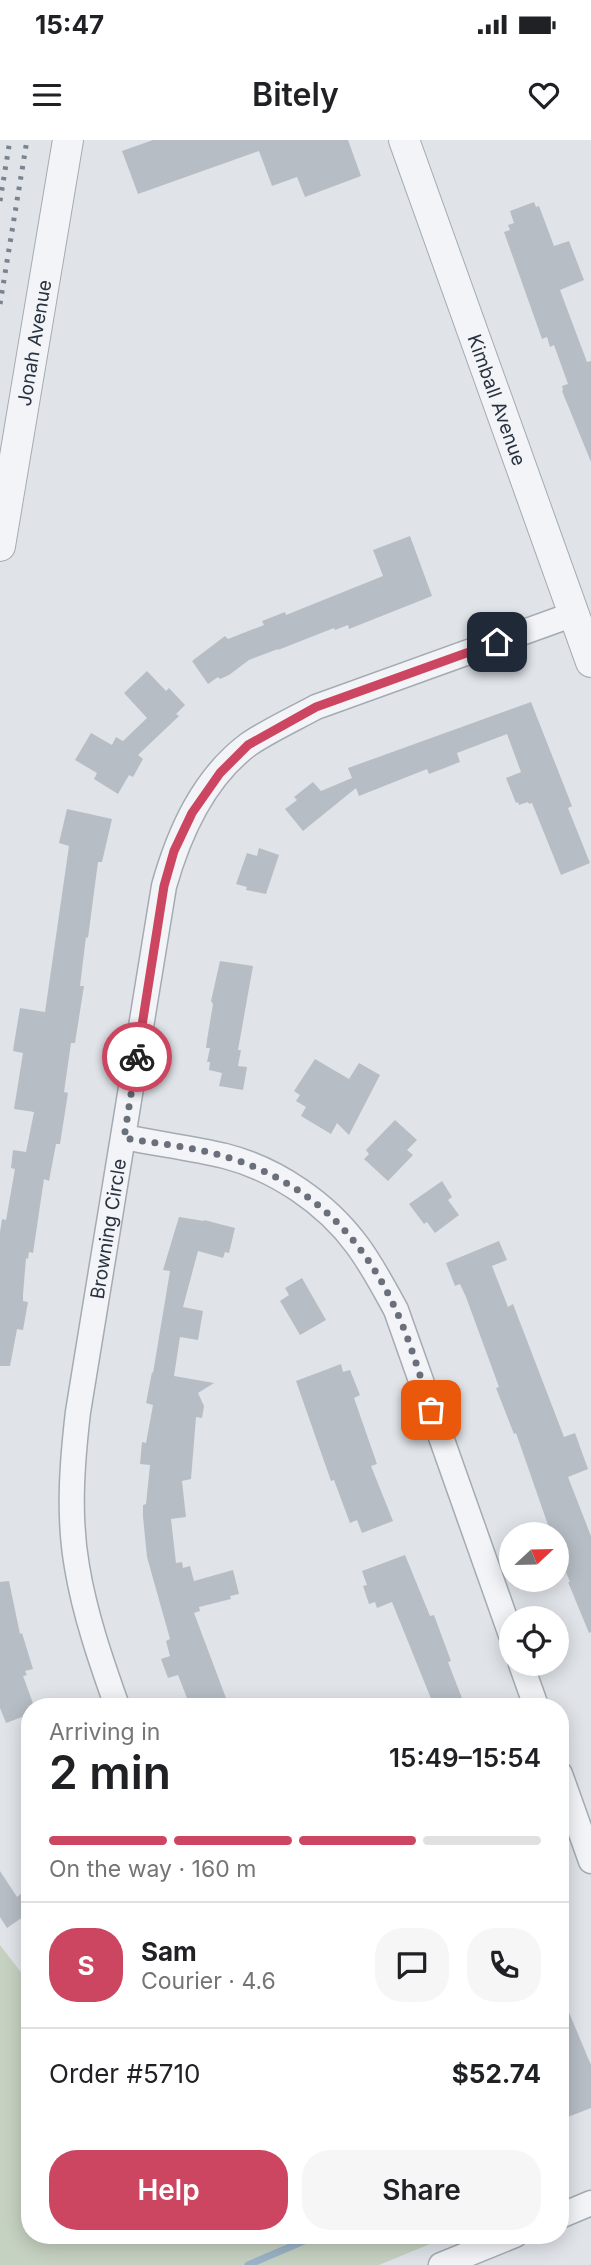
<!DOCTYPE html>
<html lang="en">
<head>
<meta charset="utf-8">
<style>
	:root { --surface:#fff; --page:#f6f6f6; --text:#202124; --muted:#757577; --line:#e0e0e0; --accent:#cc4661 }
	body { margin:0; font-family:Inter,sans-serif; background:var(--page); color:var(--text); height:100vh; display:flex; flex-direction:column; font-size:26px; white-space:nowrap }
	* { box-sizing:border-box; margin:0 }
	p { font-size:23px; color:var(--muted) }
	.icon { flex:none; width:38px; height:38px; fill:none; stroke:currentColor; stroke-width:2; stroke-linecap:round; stroke-linejoin:round }
	.map { position:relative; flex:1; overflow:hidden }
	.sheet { position:absolute; left:21px; top:1558px; width:548px; height:546px; display:flex; flex-direction:column; background:var(--surface); border-radius:28px; box-shadow:0 4px 18px #0003 }
	.sheet>* { flex:none }
	.needle { width:46px; rotate:68deg }
	.fabs { position:absolute; left:499px; top:1382px; display:grid; gap:14px }
	.fabs a { display:grid; place-items:center; width:70px; height:70px; border-radius:50%; background:var(--surface); box-shadow:0 4px 18px #0003; font-size:35px }
	.pin { position:absolute; display:grid; place-items:center; width:60px; height:60px; color:#fff; margin:-30px; border-radius:14px; box-shadow:0 4px 10px #0006 }
	.courier { position:absolute; display:grid; place-items:center; width:70px; height:70px; margin:-35px; border:5px solid #cc4661; border-radius:50%; background:#fff; color:#222; box-shadow:0 2px 9px #0007 }
	.head em { font-style:normal; font-weight:600 }
	.head div { display:flex; flex-direction:column-reverse }
	.head { display:flex; align-items:center; justify-content:space-between; height:119px; padding:0 28px }
	h1 { font-size:46px; font-weight:600; line-height:52px }
	.bar { display:grid; grid-template-columns:repeat(4,1fr); gap:10px 7px; align-content:center; height:84px; padding:0 28px }
	.bar i { height:9px; border-radius:5px; background:var(--line) }
	.bar .selected { background:var(--accent) }
	.bar p { grid-column:span 4 }
	.line { display:flex; align-items:center; gap:18px; padding:0 28px; border-top:2px solid var(--line) }
	.line div { flex:1 }
	.round { display:grid; place-items:center; flex:none; width:74px; height:74px; border-radius:28px; background:var(--page) }
	.primary-button { display:flex; gap:14px; margin-top:auto; padding:14px 28px }
	.primary-button a { flex:1; height:80px; border-radius:28px; background:var(--accent); color:#fff; font-size:28px; font-weight:600; line-height:80px; text-align:center }
	.primary-button a+a { background:var(--page); color:var(--text) }
	.status { display:flex; justify-content:space-between; align-items:center; height:49px; padding:0 35px; background:var(--surface); direction:ltr }
	.status svg { height:19px; fill:currentColor }
	header { display:flex; justify-content:space-between; align-items:center; height:91px; padding:0 28px; background:var(--surface); font-size:32px; font-weight:600 }
	.map>svg:first-child { display:block }
	.green { fill:#c6d2c1 }
	.lines { fill:none; stroke-linecap:round; stroke-linejoin:round }
	.stream { stroke:#9bb3c8; stroke-width:7 }
	.building { fill:#b7bdc5 }
	.minor-casing { stroke:#a5abb3; stroke-width:27 }
	.tertiary-casing { stroke:#a5abb3; stroke-width:32 }
	.minor { stroke:#f2f4f7; stroke-width:24 }
	.tertiary { stroke:#f2f4f7; stroke-width:30 }
	.rail { stroke:#798492; stroke-width:5; stroke-dasharray:3.5 7; stroke-linecap:butt }
	.done { stroke:#69707b; stroke-width:7; stroke-dasharray:0 12.6 }
	.route { stroke:#cc4661; stroke-width:9 }
	.labels { text-anchor:middle; dominant-baseline:central; stroke-width:6; stroke-linejoin:round; paint-order:stroke }
	.street-label { font-size:19px; fill:#293240; stroke:#eff2f6 }
</style>
</head>
<body>
<div class="status"><b>15:47</b><svg viewBox="0 0 49 12"><path d="M0 12V9h3v3zM5 12V6h3v6zM10 12V3h3v9zM15 12V0h3v12zM26 1h20v11H26zM47 4h2v5h-2z"/></svg></div>
<header><svg class="icon" aria-label="menu" viewBox="0 0 24 24"><path d="M4 6h16M4 12h16M4 18h16"/></svg>Bitely<svg class="icon" aria-label="heart" viewBox="0 0 24 24"><path d="M12 20l-8-8c-3-5 5-10 8-4 3-6 11-1 8 4z"/></svg></header>
<div class="map">
<svg width="591" height="2125" viewBox="0 0 591 2125">
	<rect width="100%" height="100%" fill="#e0e4e9"/>
	<path class="green" d="M 0,1805 L 30,1844 L 30,2095 L 452,2095 L 379,2125 L 0,2125 Z"/>
	<g class="lines">
		<path class="stream" d="M 248,2125 L 318,2095"/>
	</g>
	<g class="building">
		<path d="M 153,0 L 348,0 L 361,36 L 305,57 L 297,37 L 272,46 L 259,11 L 138,54 L 122,11 Z"/>
		<path d="M 534,62 L 536,67 L 539,66 L 554,106 L 569,101 L 584,140 L 560,150 L 587,222 L 591,221 L 591,322 L 562,251 L 563,250 L 562,246 L 568,244 L 554,205 L 550,207 L 547,197 L 542,199 L 504,92 L 510,90 L 508,85 L 514,83 L 510,71 Z"/>
		<path d="M 410,396 L 432,456 L 349,489 L 348,485 L 335,490 L 334,488 L 278,510 L 278,509 L 249,520 L 229,535 L 220,539 L 218,537 L 208,544 L 192,521 L 225,496 L 228,499 L 264,485 L 262,481 L 285,472 L 286,475 L 383,436 L 373,410 Z"/>
		<path d="M 147,531 L 166,551 L 169,548 L 185,565 L 176,574 L 179,576 L 138,615 L 143,619 L 133,637 L 129,635 L 118,654 L 94,639 L 97,633 L 75,620 L 91,593 L 112,605 L 116,597 L 123,601 L 147,578 L 124,553 Z"/>
		<path d="M 531,562 L 572,666 L 568,668 L 590,723 L 561,735 L 532,663 L 529,664 L 528,662 L 519,665 L 518,662 L 516,663 L 506,638 L 521,632 L 507,594 L 457,613 L 460,622 L 429,634 L 427,629 L 359,656 L 356,648 L 303,691 L 285,669 L 297,660 L 294,657 L 313,642 L 321,651 L 352,638 L 348,628 Z"/>
		<path d="M 67,669 L 112,679 L 102,722 L 98,722 L 88,798 L 86,797 L 80,846 L 84,846 L 75,903 L 71,903 L 64,952 L 68,953 L 60,1004 L 56,1004 L 49,1041 L 44,1039 L 33,1113 L 29,1112 L 28,1119 L 26,1118 L 23,1155 L 23,1161 L 28,1162 L 23,1190 L 17,1189 L 10,1226 L 0,1226 L 0,1092 L 2,1079 L 6,1080 L 15,1029 L 11,1028 L 13,1010 L 26,1012 L 34,972 L 14,969 L 23,913 L 13,911 L 14,904 L 20,868 L 45,872 L 69,706 L 59,703 Z"/>
		<path d="M 259,708 L 279,715 L 266,754 L 246,750 L 247,747 L 236,744 L 247,713 L 257,716 Z"/>
		<path d="M 220,821 L 253,826 L 238,910 L 241,910 L 238,926 L 247,927 L 243,950 L 219,946 L 222,933 L 209,930 L 210,922 L 207,922 L 210,908 L 206,908 L 207,900 L 213,864 L 211,861 Z"/>
		<path d="M 315,919 L 349,939 L 359,923 L 380,935 L 349,995 L 337,983 L 331,994 L 301,976 L 306,967 L 296,961 L 300,955 L 294,951 Z"/>
		<path d="M 395,980 L 417,1000 L 407,1010 L 413,1015 L 388,1041 L 364,1019 L 369,1014 L 366,1010 Z"/>
		<path d="M 442,1041 L 452,1057 L 448,1060 L 459,1075 L 435,1093 L 427,1082 L 424,1084 L 409,1064 Z"/>
		<path d="M 179,1077 L 204,1081 L 204,1080 L 235,1088 L 229,1113 L 225,1112 L 223,1118 L 198,1111 L 183,1167 L 203,1171 L 198,1200 L 180,1197 L 174,1236 L 214,1243 L 198,1253 L 204,1266 L 202,1278 L 196,1277 L 191,1339 L 182,1341 L 186,1377 L 171,1379 L 176,1423 L 182,1422 L 183,1428 L 190,1426 L 194,1441 L 233,1430 L 239,1454 L 230,1456 L 231,1459 L 199,1467 L 200,1471 L 194,1473 L 229,1566 L 190,1566 L 178,1535 L 168,1538 L 161,1519 L 170,1516 L 166,1501 L 170,1499 L 147,1417 L 143,1377 L 143,1365 L 146,1364 L 150,1325 L 140,1324 L 142,1302 L 146,1303 L 153,1265 L 146,1263 L 152,1232 L 153,1233 L 170,1131 L 163,1130 Z"/>
		<path d="M 499,1101 L 507,1120 L 492,1126 L 508,1167 L 513,1164 L 564,1297 L 575,1293 L 588,1329 L 568,1337 L 591,1396 L 591,1492 L 589,1493 L 568,1442 L 570,1442 L 556,1407 L 556,1395 L 552,1395 L 548,1385 L 516,1293 L 514,1294 L 496,1248 L 499,1247 L 466,1157 L 460,1144 L 455,1146 L 446,1123 Z"/>
		<path d="M 302,1138 L 326,1180 L 300,1195 L 280,1161 L 289,1155 L 285,1148 Z"/>
		<path d="M 341,1224 L 343,1232 L 350,1230 L 360,1255 L 354,1258 L 377,1324 L 371,1326 L 393,1381 L 362,1393 L 357,1380 L 350,1383 L 334,1340 L 331,1341 L 296,1241 Z"/>
		<path d="M 405,1415 L 430,1476 L 434,1475 L 451,1521 L 448,1522 L 465,1566 L 434,1566 L 392,1462 L 377,1468 L 375,1462 L 369,1464 L 363,1446 L 367,1445 L 362,1431 Z"/>
		<path d="M 9,1441 L 20,1494 L 22,1493 L 33,1529 L 25,1531 L 27,1535 L 23,1536 L 34,1566 L 30,1566 L 30,1574 L 6,1583 L 0,1568 L 0,1442 Z"/>
		<path d="M 0,1731 L 17,1757 L 30,1747 L 30,1772 L 7,1788 L 0,1777 Z"/>
		<path d="M 560,1851 L 591,1925 L 591,1968 L 560,1980 Z"/>
	</g>
	<g class="lines">
		<g class="minor-casing">
			<g id="minor">
				<path d="M 124,997 C 158,1004 192,1008 225,1016 C 276,1029 326,1063 357,1105 C 372,1125 384,1148 396,1170 L 511,1495"/>
				<path d="M 521,1524 L 536,1566"/>
				<path id="s1" d="M 117,1566 C 101,1521 85,1475 77,1427 C 68,1376 72,1323 78,1272 L 164,746 C 179,693 203,638 249,604 C 270,590 294,579 316,567 L 574,474"/>
				<path d="M 560,1634 L 591,1721"/>
				<path d="M 560,2076 L 591,2063"/>
				<path d="M 441,2125 L 515,2095"/>
			</g>
		</g>
		<g class="tertiary-casing">
			<g id="tertiary">
				<path id="s2" d="M 404,0 L 591,522"/>
				<path id="s3" d="M 0,406 L 68,0"/>
			</g>
		</g>
		<use href="#minor" class="minor"/>
		<use href="#tertiary" class="tertiary"/>
		<g class="rail">
			<path d="M 0,61 L 10,0"/>
			<path d="M 0,164 L 27,0"/>
		</g>
	</g>
	<g class="lines">
		<path class="done" d="M 137,917 L 124,998 C 159,1004 196,1007 230,1018 C 308,1043 361,1094 395,1168 C 410,1200 420,1236 431,1270"/>
		<path class="route" d="M 137,917 L 164,746 L 174,711 L 192,673 L 220,633 L 248,605 L 316,567 L 497,502"/>
	</g>
	<g class="labels">
		<g class="street-label">
			<text stroke="none"><textPath href="#s3" startOffset="206">Jonah Avenue</textPath></text>
			<text stroke="none"><textPath href="#s2" startOffset="276">Kimball Avenue</textPath></text>
			<text stroke="none"><textPath href="#s1" startOffset="486">Browning Circle</textPath></text>
		</g>
	</g>
</svg>
<div class="fabs">
<a><svg class="needle" viewBox="-14 -14 28 28"><path d="M0-13l5 13h-10z" fill="#e53935"/><path d="M0 13l5-13h-10z" fill="#757577"/></svg></a>
<a><svg class="icon" aria-label="locate" viewBox="0 0 24 24"><circle cx="12" cy="12" r="6"/><path d="M12 2v4M12 18v4M2 12h4M18 12h4"/></svg></a>
</div>
<div class="pin" style="left:431px;top:1270px;background:#ea580c"><svg class="icon" aria-label="bag" viewBox="0 0 24 24"><path d="M5 8h14l-1 12H6zM9 8a3 3 0 0 1 6 0"/></svg></div>
<div class="pin" style="left:497px;top:502px;background:#1f2937"><svg class="icon" aria-label="home" viewBox="0 0 24 24"><path d="M3 11l9-7 9 7M6 9v11h12V9"/></svg></div>
<div class="courier" style="left:137px;top:917px"><svg class="icon" aria-label="bike" viewBox="0 0 24 24"><circle cx="6" cy="16" r="4"/><circle cx="18" cy="16" r="4"/><path d="M6 16l4-8h5l3 8M10 8l3 8H6M13 5h3"/></svg></div>
<section class="sheet">
<div class="head"><div><h1>2 min</h1><p>Arriving in</p></div><em>15:49–15:54</em></div>
<div class="bar"><i class="selected"></i><i class="selected"></i><i class="selected"></i><i></i><p>On the way · 160 m</p></div>
<div class="line" style="height:126px"><b class="round" style="background:var(--accent);color:#fff">S</b><div><b>Sam</b><p>Courier · 4.6</p></div><a class="round"><svg class="icon" aria-label="chat" viewBox="0 0 24 24"><path d="M4 5h16v11H9l-5 4z"/></svg></a><a class="round"><svg class="icon" aria-label="phone" viewBox="0 0 24 24"><path d="M5 4h4l2 5-3 2q2 4 5 5l2-3 5 2v4C11 20 4 13 5 4z"/></svg></a></div>
<div class="line" style="height:91px"><div>Order #5710</div><b>$52.74</b></div>
<div class="primary-button"><a>Help</a><a>Share</a></div>
</section>
</div>
</body>
</html>
